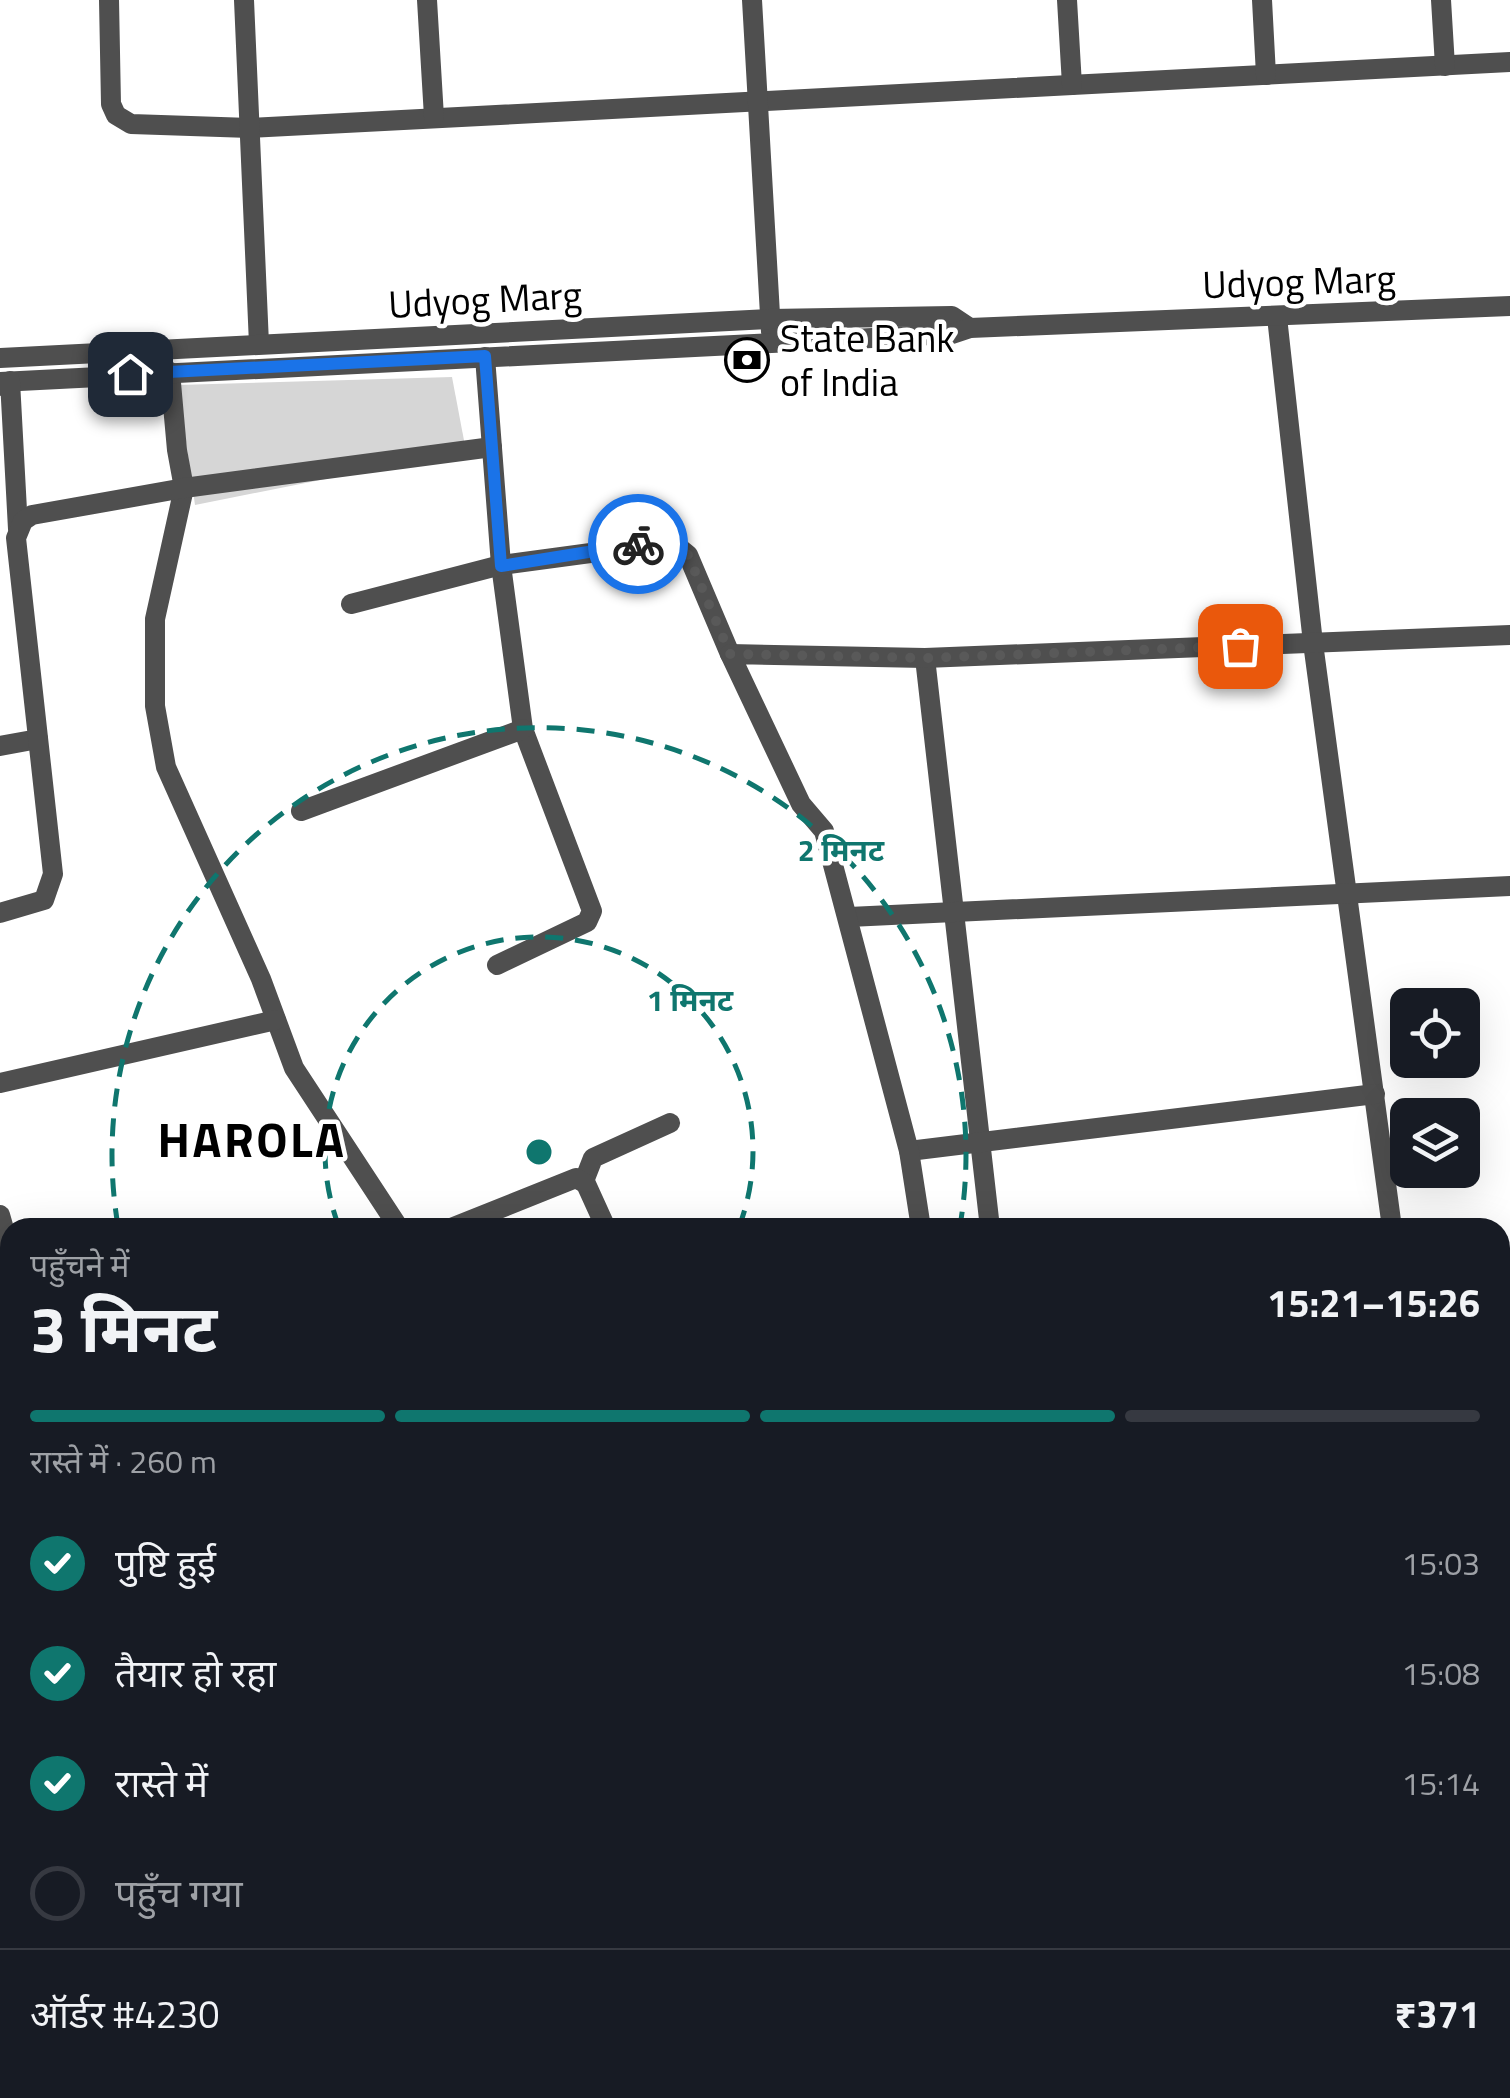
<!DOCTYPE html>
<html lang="hi">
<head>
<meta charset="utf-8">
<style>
	:root { --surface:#171b24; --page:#20242c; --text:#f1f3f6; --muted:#9ea1a6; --line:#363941; --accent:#0f766e }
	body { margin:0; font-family:"Titillium Web","Noto Sans Devanagari",sans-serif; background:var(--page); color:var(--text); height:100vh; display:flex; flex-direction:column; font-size:38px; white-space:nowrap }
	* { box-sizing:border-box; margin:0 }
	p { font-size:32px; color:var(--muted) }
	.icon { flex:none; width:55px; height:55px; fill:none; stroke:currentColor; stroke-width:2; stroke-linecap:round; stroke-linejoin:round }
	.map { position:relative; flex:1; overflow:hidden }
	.panel { position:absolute; left:0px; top:1218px; width:1510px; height:882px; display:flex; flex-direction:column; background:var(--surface); border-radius:30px 30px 0 0; box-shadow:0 10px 40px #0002 }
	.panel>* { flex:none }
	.controls { position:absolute; left:1390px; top:988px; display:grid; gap:20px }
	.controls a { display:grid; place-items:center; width:90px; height:90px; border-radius:15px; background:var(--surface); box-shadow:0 10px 40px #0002; font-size:50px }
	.pin { position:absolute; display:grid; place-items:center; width:85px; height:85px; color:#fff; margin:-42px; border-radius:20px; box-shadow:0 5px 15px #0006 }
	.courier { position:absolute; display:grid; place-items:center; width:100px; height:100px; margin:-50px; border:8px solid #1a73e8; border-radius:50%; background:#fff; color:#222; box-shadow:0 2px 12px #0007 }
	.summary em { font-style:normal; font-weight:700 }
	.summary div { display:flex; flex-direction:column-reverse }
	.summary { display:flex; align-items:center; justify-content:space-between; height:170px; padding:0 30px }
	h1 { font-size:65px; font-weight:700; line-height:75px }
	.bar { display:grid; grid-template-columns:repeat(4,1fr); gap:15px 10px; align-content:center; height:120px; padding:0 30px }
	.bar i { height:12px; border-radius:8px; background:var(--line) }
	.bar .selected { background:var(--accent) }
	.bar p { grid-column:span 4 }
	.line { display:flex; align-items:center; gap:25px; padding:0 30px; border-top:2px solid var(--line) }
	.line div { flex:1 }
	ol { padding:0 30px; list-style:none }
	li { display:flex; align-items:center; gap:30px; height:110px }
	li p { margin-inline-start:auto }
	li .icon { padding:10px; border-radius:50%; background:var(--accent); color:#fff; stroke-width:4 }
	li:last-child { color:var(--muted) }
	li i { width:55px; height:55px; border:5px solid var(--line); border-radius:50% }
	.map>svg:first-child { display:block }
	.green { fill:#d6d6d6 }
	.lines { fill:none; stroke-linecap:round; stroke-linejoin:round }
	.stream { stroke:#9d9d9d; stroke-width:5 }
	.minor { stroke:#4f4f4f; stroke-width:20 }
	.done { stroke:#595959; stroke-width:10; stroke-dasharray:0 18 }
	.route { stroke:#1a73e8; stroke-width:12 }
	.ring { fill:none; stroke:#0f766e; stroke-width:5; stroke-dasharray:18 12 }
	.labels { text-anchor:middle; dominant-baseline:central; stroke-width:9; stroke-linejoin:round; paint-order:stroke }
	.street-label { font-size:38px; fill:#000; stroke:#fff }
	.poi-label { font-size:38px; fill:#000; stroke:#fff; text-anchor:start }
	.district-label { font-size:48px; font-weight:bold; letter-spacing:2.5px; fill:#000; stroke:#fff }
	.centre { fill:#0f766e; stroke:#fff; stroke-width:5 }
	.ring-label { font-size:30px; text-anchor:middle; font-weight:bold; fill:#0f766e; stroke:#fff; stroke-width:9; stroke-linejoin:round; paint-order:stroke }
</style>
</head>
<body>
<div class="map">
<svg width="1510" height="2098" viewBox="0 0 1510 2098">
	<rect width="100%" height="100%" fill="#fff"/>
	<path class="green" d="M 452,377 L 466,451 L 195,505 L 178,385 Z"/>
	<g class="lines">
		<g class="stream">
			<path d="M 0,2031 L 10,2030"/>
			<path d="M 325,2090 L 326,2098"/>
		</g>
		<g class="minor">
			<path d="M 109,0 L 111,104 L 116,115 L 131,124 L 250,128 L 1510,62"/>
			<path d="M 244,0 L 259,344"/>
			<path d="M 427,0 L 434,117"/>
			<path d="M 752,0 L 771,332"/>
			<path d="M 1067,0 L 1072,85"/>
			<path d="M 1262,0 L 1266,75"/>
			<path d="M 1441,0 L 1445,66"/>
			<path d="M 1277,317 L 1313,643 L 1392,1228"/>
			<path d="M 485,357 L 501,565 L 523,729 L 592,911 L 587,922 L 497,965"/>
			<path d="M 0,358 L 770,319 L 952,316 L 970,328"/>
			<path d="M 170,372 L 177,450 L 184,488 L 155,619 L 155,706 L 166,767 L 261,979 L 294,1068 L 397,1225 L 387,1228"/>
			<path d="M 0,382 L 952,334 L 970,328 L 1510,306"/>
			<path d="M 2,386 L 10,381 L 18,529"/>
			<path d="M 351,604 L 501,565 L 672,542 L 688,555 L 730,654"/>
			<path d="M 925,658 L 990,1228"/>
			<path d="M 0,746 L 38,739"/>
			<path d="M 301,811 L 523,729"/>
			<path d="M 0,913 L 44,900 L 53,874 L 16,538 L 23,521 L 32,515 L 184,488 L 492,447"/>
			<path d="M 849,917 L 1510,886"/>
			<path d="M 0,1083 L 276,1020"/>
			<path d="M 909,1151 L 1375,1094"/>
			<path d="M 584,1181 L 593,1158 L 670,1123"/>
			<path d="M 0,1215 L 10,1250"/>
			<path d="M 451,1228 L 576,1178 L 586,1184 L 606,1228"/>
			<path d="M 921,1228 L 909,1151 L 824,831 L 801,804 L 730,654 L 925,658 L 1510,635"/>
			<path d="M 1500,1284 L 1510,1283"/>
			<path d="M 0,1327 L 10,1324"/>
			<path d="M 1500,1531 L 1510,1529"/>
			<path d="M 1500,1856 L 1510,1855"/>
			<path d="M 0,1900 L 10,1899"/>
			<path d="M 0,2058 L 10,2057"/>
			<path d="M 1500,2080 L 1510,2079"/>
			<path d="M 119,2090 L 120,2098"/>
			<path d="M 355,2090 L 356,2098"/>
			<path d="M 1095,2090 L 1096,2098"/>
			<path d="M 1380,2098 L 1434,2090"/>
		</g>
	</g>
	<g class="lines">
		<path class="done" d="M 638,544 C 659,541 673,538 688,555 L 730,654 L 926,658 L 1240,646"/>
		<path class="route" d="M 130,374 L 485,356 L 501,566 L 638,544"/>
	</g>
	<g class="ring">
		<path d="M339 1227A214 214 0 1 1 739 1227"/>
		<path d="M118 1226A427 427 0 1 1 960 1226"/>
	</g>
	<defs>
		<g id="bank-ring" transform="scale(2.25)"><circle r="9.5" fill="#fff" stroke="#000" stroke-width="1.5"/><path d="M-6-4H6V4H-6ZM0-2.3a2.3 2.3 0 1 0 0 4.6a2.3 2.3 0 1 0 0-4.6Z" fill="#000"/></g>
	</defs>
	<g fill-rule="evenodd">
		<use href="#bank-ring" x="747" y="360"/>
	</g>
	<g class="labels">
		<g class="street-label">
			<text transform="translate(1299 281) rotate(-2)">Udyog Marg</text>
			<text transform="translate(485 299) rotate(-3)">Udyog Marg</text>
		</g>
		<g class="poi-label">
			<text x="780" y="338">State Bank<tspan x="780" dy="44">of India</tspan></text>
		</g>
		<g class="district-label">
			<text x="252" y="1139">HAROLA</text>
		</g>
	</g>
	<circle cx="539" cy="1152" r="15" class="centre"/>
	<g class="ring-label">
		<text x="841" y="861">2 मिनट</text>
		<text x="690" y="1011">1 मिनट</text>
	</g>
</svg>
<div class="controls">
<a><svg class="icon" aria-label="locate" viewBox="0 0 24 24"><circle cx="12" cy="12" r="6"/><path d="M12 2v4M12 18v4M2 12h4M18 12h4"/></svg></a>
<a><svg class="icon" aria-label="layers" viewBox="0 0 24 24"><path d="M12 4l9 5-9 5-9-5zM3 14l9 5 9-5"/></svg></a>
</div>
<div class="pin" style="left:1240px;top:646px;background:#ea580c"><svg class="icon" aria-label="bag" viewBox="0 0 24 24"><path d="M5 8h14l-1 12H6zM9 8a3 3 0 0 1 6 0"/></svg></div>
<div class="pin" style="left:130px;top:374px;background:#1f2937"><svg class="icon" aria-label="home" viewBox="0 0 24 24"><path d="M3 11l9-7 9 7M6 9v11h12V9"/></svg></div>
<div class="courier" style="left:638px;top:544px"><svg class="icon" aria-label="bike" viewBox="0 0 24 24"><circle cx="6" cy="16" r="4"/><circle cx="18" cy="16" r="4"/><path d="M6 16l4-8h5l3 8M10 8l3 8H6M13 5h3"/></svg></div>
<section class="panel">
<div class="summary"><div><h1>3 मिनट</h1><p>पहुँचने में</p></div><em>15:21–15:26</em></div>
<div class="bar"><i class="selected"></i><i class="selected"></i><i class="selected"></i><i></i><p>रास्ते में · 260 m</p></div>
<ol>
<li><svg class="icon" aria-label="check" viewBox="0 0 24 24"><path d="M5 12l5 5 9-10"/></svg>पुष्टि हुई<p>15:03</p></li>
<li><svg class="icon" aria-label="check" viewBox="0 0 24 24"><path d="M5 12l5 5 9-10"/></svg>तैयार हो रहा<p>15:08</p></li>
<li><svg class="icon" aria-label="check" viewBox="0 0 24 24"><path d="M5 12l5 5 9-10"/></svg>रास्ते में<p>15:14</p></li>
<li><i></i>पहुँच गया</li>
</ol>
<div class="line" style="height:130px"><div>ऑर्डर #4230</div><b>₹371</b></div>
</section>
</div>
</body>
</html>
